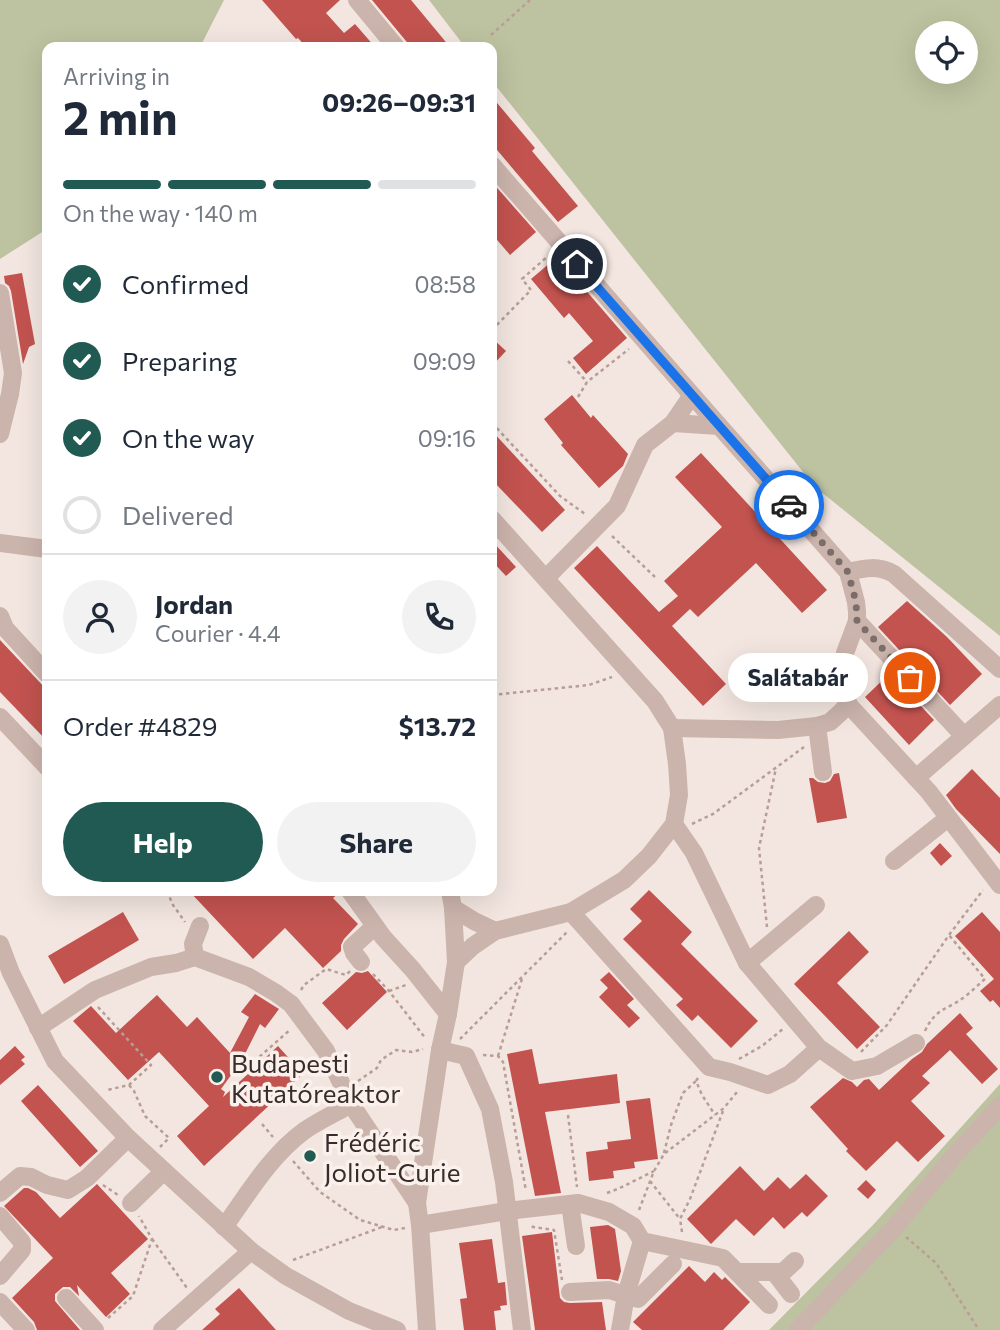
<!DOCTYPE html>
<html lang="en">
<head>
<meta charset="utf-8">
<style>
	:root { --surface:#fff; --page:#f2f2f3; --text:#1f2937; --muted:#747a83; --line:#e0e1e3; --accent:#215a52 }
	body { margin:0; font-family:Commissioner,sans-serif; background:var(--page); color:var(--text); height:100vh; display:flex; flex-direction:column; font-size:26px; white-space:nowrap }
	* { box-sizing:border-box; margin:0 }
	p { font-size:23px; color:var(--muted) }
	.icon { flex:none; width:38px; height:38px; fill:none; stroke:currentColor; stroke-width:2; stroke-linecap:round; stroke-linejoin:round }
	.map { position:relative; flex:1; overflow:hidden }
	.details { position:absolute; left:42px; top:42px; width:455px; height:854px; display:flex; flex-direction:column; background:var(--surface); border-radius:14px; box-shadow:0 7px 28px #0002 }
	.details>* { flex:none }
	.fabs { position:absolute; left:915px; top:21px; display:grid; gap:14px }
	.fabs a { display:grid; place-items:center; width:63px; height:63px; border-radius:50%; background:var(--surface); box-shadow:0 7px 28px #0002; font-size:35px }
	.pin { position:absolute; display:grid; place-items:center; width:60px; height:60px; color:#fff; margin:-30px; border:4px solid #fff; border-radius:50%; box-shadow:0 2px 7px #0007 }
	.courier { position:absolute; display:grid; place-items:center; width:70px; height:70px; margin:-35px; border:5px solid #1a73e8; border-radius:50%; background:#fff; color:#222; box-shadow:0 2px 9px #0007 }
	.bubble { position:absolute; height:49px; border-radius:24px; background:var(--surface); box-shadow:0 7px 28px #0002; font-size:23px; font-weight:700; line-height:49px; text-align:center }
	.overview em { font-style:normal; font-weight:700 }
	.overview div { display:flex; flex-direction:column-reverse }
	.overview { display:flex; align-items:center; justify-content:space-between; height:119px; padding:0 21px }
	h1 { font-size:46px; font-weight:700; line-height:52px }
	.bar { display:grid; grid-template-columns:repeat(4,1fr); gap:10px 7px; align-content:center; height:84px; padding:0 21px }
	.bar i { height:9px; border-radius:5px; background:var(--line) }
	.bar .selected { background:var(--accent) }
	.bar p { grid-column:span 4 }
	.line { display:flex; align-items:center; gap:18px; padding:0 21px; border-top:2px solid var(--line) }
	.line div { flex:1 }
	.round { display:grid; place-items:center; flex:none; width:74px; height:74px; border-radius:37px; background:var(--page) }
	ol { padding:0 21px; list-style:none }
	li { display:flex; align-items:center; gap:21px; height:77px }
	li p { margin-inline-start:auto }
	li .icon { padding:7px; border-radius:50%; background:var(--accent); color:#fff; stroke-width:4 }
	li:last-child { color:var(--muted) }
	li i { width:38px; height:38px; border:4px solid var(--line); border-radius:50% }
	.action { display:flex; gap:14px; margin-top:auto; padding:14px 21px }
	.action a { flex:1; height:80px; border-radius:42px; background:var(--accent); color:#fff; font-size:28px; font-weight:700; line-height:80px; text-align:center }
	.action a+a { background:var(--page); color:var(--text) }
	.map>svg:first-child { display:block }
	.green { fill:#bdc2a0; fill-rule:evenodd }
	.building { fill:#c2534f }
	.lines { fill:none; stroke-linecap:round; stroke-linejoin:round }
	.path { stroke:#b79e96; stroke-width:2.5; stroke-dasharray:3.5 3.5; stroke-linecap:butt }
	.minor { stroke:#cbb4ac; stroke-width:18 }
	.done { stroke:#7a6d6a; stroke-width:7; stroke-dasharray:0 12.6 }
	.route { stroke:#1a73e8; stroke-width:9 }
	.poi-dot { fill:#215a52; stroke:#faf1ed; stroke-width:2.5 }
	.labels { text-anchor:middle; dominant-baseline:central; stroke-width:7; stroke-linejoin:round; paint-order:stroke }
	.poi-label { font-size:26px; fill:#392c2b; stroke:#faf1ed; text-anchor:start }
</style>
</head>
<body>
<div class="map">
<svg width="1000" height="1330" viewBox="0 0 1000 1330">
	<rect width="100%" height="100%" fill="#f3e6e0"/>
	<g class="green">
		<path d="M 0,0 L 224,0 L 200,47 L 47,47 L 47,229 L 0,259 Z"/>
		<path d="M 429,0 L 1000,0 L 1000,636 L 815,487 L 492,81 L 492,47 L 465,47 ZM 928,33 L 966,33 L 966,72 L 928,72 Z"/>
		<path d="M 1000,1084 L 1000,1330 L 769,1330 L 873,1225 Z"/>
	</g>
	<g class="building">
		<path d="M 262,0 L 340,0 L 326,13 L 344,33 L 355,24 L 375,47 L 306,47 L 298,38 L 296,39 Z"/>
		<path d="M 372,0 L 411,0 L 450,47 L 411,47 Z"/>
		<path d="M 492,97 L 535,148 L 532,151 L 578,206 L 558,222 L 492,144 Z"/>
		<path d="M 492,182 L 536,232 L 510,255 L 492,234 Z"/>
		<path d="M 557,257 L 627,338 L 586,374 L 573,358 L 593,341 L 569,313 L 564,318 L 531,279 Z"/>
		<path d="M 22,273 L 35,344 L 29,347 L 23,364 L 11,291 L 9,286 L 5,283 L 4,276 Z"/>
		<path d="M 492,338 L 506,351 L 492,366 Z"/>
		<path d="M 572,395 L 591,418 L 593,415 L 628,454 L 623,466 L 599,488 L 561,445 L 563,443 L 544,419 Z"/>
		<path d="M 492,431 L 565,510 L 542,532 L 492,480 Z"/>
		<path d="M 701,453 L 827,590 L 802,613 L 756,563 L 698,617 L 690,609 L 672,626 L 726,684 L 703,706 L 574,568 L 597,546 L 659,612 L 678,596 L 664,581 L 722,527 L 675,477 Z"/>
		<path d="M 492,541 L 516,567 L 506,576 L 492,561 Z"/>
		<path d="M 907,601 L 947,637 L 982,674 L 950,705 L 878,627 Z"/>
		<path d="M 0,640 L 47,690 L 47,741 L 0,692 Z"/>
		<path d="M 890,673 L 934,720 L 909,745 L 865,697 Z"/>
		<path d="M 972,769 L 1000,798 L 1000,854 L 956,809 L 946,795 Z"/>
		<path d="M 839,773 L 847,818 L 817,823 L 809,778 L 813,778 L 818,782 L 825,783 L 830,781 L 834,774 Z"/>
		<path d="M 940,843 L 952,856 L 941,866 L 930,853 Z"/>
		<path d="M 649,890 L 692,932 L 681,944 L 758,1021 L 731,1048 L 698,1015 L 692,1021 L 676,1005 L 683,999 L 623,939 L 642,921 L 630,909 Z"/>
		<path d="M 189,891 L 339,891 L 339,893 L 333,898 L 358,924 L 344,939 L 341,945 L 341,951 L 323,968 L 285,928 L 253,959 Z"/>
		<path d="M 123,912 L 139,940 L 64,984 L 48,956 Z"/>
		<path d="M 982,912 L 1000,932 L 1000,1008 L 993,1000 L 990,1002 L 980,991 L 994,979 L 955,936 Z"/>
		<path d="M 849,931 L 869,952 L 837,983 L 880,1027 L 857,1049 L 794,984 Z"/>
		<path d="M 368,971 L 387,992 L 347,1030 L 322,1003 L 356,972 L 362,973 Z"/>
		<path d="M 609,972 L 634,999 L 627,1005 L 640,1018 L 629,1028 L 599,997 L 608,988 L 600,980 Z"/>
		<path d="M 255,994 L 279,1009 L 265,1028 L 260,1024 L 242,1060 L 221,1089 L 225,1092 L 223,1097 L 278,1046 L 303,1074 L 204,1166 L 177,1136 L 209,1106 L 159,1052 L 128,1080 L 73,1021 L 91,1006 L 116,1033 L 157,995 L 187,1027 L 197,1017 L 230,1053 L 249,1017 L 241,1012 Z"/>
		<path d="M 960,1013 L 973,1028 L 966,1034 L 998,1069 L 982,1084 L 950,1050 L 922,1076 L 930,1083 L 911,1101 L 945,1136 L 918,1162 L 897,1141 L 866,1171 L 846,1151 L 848,1149 L 810,1107 L 843,1078 L 852,1082 L 857,1087 L 864,1080 L 869,1079 L 879,1090 L 912,1059 L 922,1052 L 927,1044 Z"/>
		<path d="M 15,1046 L 25,1057 L 21,1060 L 25,1064 L 0,1085 L 0,1060 Z"/>
		<path d="M 532,1049 L 539,1084 L 617,1074 L 620,1103 L 545,1112 L 561,1193 L 535,1196 L 507,1054 Z"/>
		<path d="M 38,1085 L 98,1151 L 80,1167 L 21,1101 Z"/>
		<path d="M 650,1098 L 658,1159 L 634,1162 L 635,1168 L 613,1171 L 614,1178 L 589,1181 L 586,1152 L 608,1149 L 607,1142 L 631,1139 L 626,1101 Z"/>
		<path d="M 740,1166 L 764,1191 L 778,1177 L 790,1189 L 806,1174 L 828,1196 L 807,1217 L 802,1212 L 784,1229 L 773,1217 L 754,1236 L 736,1219 L 711,1244 L 687,1219 Z"/>
		<path d="M 866,1180 L 876,1190 L 868,1199 L 857,1189 Z"/>
		<path d="M 97,1184 L 148,1239 L 111,1273 L 130,1294 L 106,1317 L 77,1285 L 79,1296 L 70,1287 L 63,1287 L 55,1294 L 55,1301 L 80,1330 L 37,1330 L 34,1322 L 12,1298 L 53,1258 L 4,1206 L 24,1188 L 28,1188 L 36,1192 L 60,1218 Z"/>
		<path d="M 608,1225 L 615,1229 L 621,1271 L 618,1281 L 609,1279 L 597,1279 L 590,1227 Z"/>
		<path d="M 552,1232 L 560,1298 L 564,1302 L 570,1303 L 602,1302 L 606,1330 L 535,1330 L 522,1236 Z"/>
		<path d="M 492,1239 L 498,1283 L 505,1282 L 507,1305 L 500,1306 L 501,1310 L 494,1311 L 496,1330 L 464,1330 L 460,1299 L 467,1298 L 459,1243 Z"/>
		<path d="M 689,1266 L 705,1282 L 714,1272 L 722,1280 L 725,1277 L 750,1302 L 723,1330 L 642,1330 L 633,1322 Z"/>
		<path d="M 239,1288 L 276,1330 L 202,1330 L 220,1314 L 215,1309 Z"/>
	</g>
	<g class="lines">
		<g class="path">
			<path d="M 491,35 L 530,0"/>
			<path d="M 492,330 L 531,290 L 522,279 L 548,256"/>
			<path d="M 568,361 L 587,382"/>
			<path d="M 578,397 L 587,382 L 629,349"/>
			<path d="M 492,423 L 560,496 L 585,514"/>
			<path d="M 612,536 L 655,577"/>
			<path d="M 492,695 L 589,685 L 612,677"/>
			<path d="M 692,824 L 713,814 L 804,747"/>
			<path d="M 167,891 L 173,905 L 185,922"/>
			<path d="M 767,927 L 759,848 L 776,768"/>
			<path d="M 373,974 L 389,991 L 426,1039"/>
			<path d="M 301,990 L 304,985 L 326,969 L 346,975 L 350,971"/>
			<path d="M 389,991 L 406,985"/>
			<path d="M 98,1007 L 151,1065 L 129,1085 L 107,1090"/>
			<path d="M 925,1031 C 935,1009 946,1010 963,998 C 971,992 978,985 985,979 L 949,935"/>
			<path d="M 460,1039 L 567,932"/>
			<path d="M 861,1052 L 887,1025 L 949,935 L 983,890"/>
			<path d="M 483,1055 L 498,1056 L 503,1062 L 526,1191"/>
			<path d="M 498,1056 L 522,979"/>
			<path d="M 739,1059 L 762,1046 L 783,1029"/>
			<path d="M 249,1066 L 291,1029"/>
			<path d="M 698,1078 L 696,1081 L 702,1095 L 715,1115"/>
			<path d="M 358,1081 L 377,1068 L 381,1060 L 396,1050 L 412,1052 L 423,1049"/>
			<path d="M 129,1085 L 134,1091 L 145,1116 L 169,1138 L 160,1147"/>
			<path d="M 568,1115 L 577,1187"/>
			<path d="M 262,1124 L 273,1137"/>
			<path d="M 664,1153 L 671,1125 L 683,1093 L 696,1081"/>
			<path d="M 293,1161 L 320,1192 L 360,1220 L 394,1230 L 405,1228"/>
			<path d="M 650,1181 L 680,1219"/>
			<path d="M 103,1185 L 118,1195"/>
			<path d="M 607,1193 L 620,1188 L 654,1171"/>
			<path d="M 639,1210 L 654,1171 L 664,1154 L 724,1108 L 737,1092"/>
			<path d="M 532,1226 L 533,1227 L 554,1230 L 562,1280"/>
			<path d="M 682,1232 L 680,1219 L 690,1199 L 723,1111"/>
			<path d="M 906,1237 L 936,1263 L 979,1330"/>
			<path d="M 152,1239 L 187,1288"/>
			<path d="M 293,1260 L 382,1227"/>
			<path d="M 108,1318 L 133,1296 L 152,1239 L 139,1216"/>
		</g>
		<g class="minor">
			<path d="M 357,0 L 396,47"/>
			<path d="M 492,165 L 692,395 L 848,572 L 856,602 L 857,612 L 857,621 L 845,653 L 844,662 L 848,704 L 841,712 L 830,722 L 817,726 L 778,730 L 672,728"/>
			<path d="M 0,293 L 13,373 L 10,394 L 0,434"/>
			<path d="M 673,423 L 719,426"/>
			<path d="M 0,543 L 47,549"/>
			<path d="M 848,572 C 865,568 878,565 894,574 L 1000,669"/>
			<path d="M 546,578 L 617,506 L 645,445 L 673,423 L 692,395"/>
			<path d="M 0,616 L 5,628 L 47,674"/>
			<path d="M 857,621 L 964,736"/>
			<path d="M 848,704 L 929,792 L 1000,885"/>
			<path d="M 0,717 L 47,767"/>
			<path d="M 817,726 L 823,772"/>
			<path d="M 916,778 L 1000,705"/>
			<path d="M 674,824 L 694,853 L 747,963 L 819,1048 L 852,1071 L 877,1066 L 916,1043"/>
			<path d="M 894,861 L 948,818"/>
			<path d="M 350,891 L 383,937 L 413,970 L 448,1014"/>
			<path d="M 450,891 L 453,908 L 474,921 L 495,931"/>
			<path d="M 571,912 L 709,1067 L 730,1072 L 768,1085 L 790,1074 L 819,1048"/>
			<path d="M 0,944 L 11,973 L 55,1061 L 128,1138 L 251,1251 L 286,1276 L 349,1311 L 397,1330"/>
			<path d="M 195,957 L 193,944 L 200,926"/>
			<path d="M 361,962 L 354,953 L 352,947 L 375,926"/>
			<path d="M 456,962 L 473,946 L 495,931 L 571,912 L 624,880 L 649,856 L 674,824 L 679,795 L 677,764 L 672,728 L 655,701 L 492,519"/>
			<path d="M 747,963 L 816,905"/>
			<path d="M 38,1028 L 95,990 L 151,967 L 176,963 L 195,957 L 249,977 L 276,993 L 291,1004 L 326,1051 L 351,1104 L 417,1203"/>
			<path d="M 440,1050 L 466,1056 L 490,1109 L 504,1182 L 522,1330"/>
			<path d="M 0,1193 L 20,1176 L 31,1177 L 47,1185 L 68,1190 L 87,1178 L 128,1138"/>
			<path d="M 131,1203 L 164,1171"/>
			<path d="M 570,1204 L 576,1246"/>
			<path d="M 0,1216 L 22,1242 L 22,1250 L 0,1276"/>
			<path d="M 420,1225 L 507,1211 L 578,1203 L 609,1212 L 633,1226 L 642,1241 L 723,1258 L 769,1305"/>
			<path d="M 224,1227 C 248,1194 270,1156 304,1131 C 318,1121 336,1113 351,1104"/>
			<path d="M 737,1272 L 783,1272 L 795,1261"/>
			<path d="M 774,1272 L 791,1294"/>
			<path d="M 570,1292 L 609,1290 L 638,1299 L 673,1264"/>
			<path d="M 66,1298 L 95,1330"/>
			<path d="M 0,1302 L 26,1330"/>
			<path d="M 162,1330 L 251,1251"/>
			<path d="M 427,1330 L 420,1225 L 417,1203 L 440,1050 L 448,1014 L 456,962 L 453,908"/>
			<path d="M 620,1330 L 626,1295 L 642,1241"/>
			<path d="M 798,1330 L 895,1227 L 954,1156 L 1000,1106"/>
		</g>
	</g>
	<g class="lines">
		<path class="done" d="M 789,505 L 848,572 L 856,602 L 857,621 L 910,678"/>
		<path class="route" d="M 577,264 L 789,505"/>
	</g>
	<g class="poi-dot">
		<circle cx="217" cy="1077" r="7"/>
		<circle cx="310" cy="1156" r="7"/>
	</g>
	<g class="labels">
		<g class="poi-label">
			<text x="231" y="1062">Budapesti<tspan x="231" dy="30">Kutatóreaktor</tspan></text>
			<text x="324" y="1141">Frédéric<tspan x="324" dy="30">Joliot-Curie</tspan></text>
		</g>
	</g>
</svg>
<div class="fabs">
<a><svg class="icon" aria-label="locate" viewBox="0 0 24 24"><circle cx="12" cy="12" r="6"/><path d="M12 2v4M12 18v4M2 12h4M18 12h4"/></svg></a>
</div>
<div class="pin" style="left:910px;top:678px;background:#ea580c"><svg class="icon" aria-label="bag" viewBox="0 0 24 24"><path d="M5 8h14l-1 12H6zM9 8a3 3 0 0 1 6 0"/></svg></div>
<div class="pin" style="left:577px;top:264px;background:#1f2937"><svg class="icon" aria-label="home" viewBox="0 0 24 24"><path d="M3 11l9-7 9 7M6 9v11h12V9"/></svg></div>
<div class="courier" style="left:789px;top:505px"><svg class="icon" aria-label="car" viewBox="0 0 24 24"><path d="M5 17H2v-5l4-1 3-4h7l3 4 3 1v5h-3M9 17h6M6 11h13"/><circle cx="7" cy="17" r="2"/><circle cx="17" cy="17" r="2"/></svg></div>
<div class="bubble" style="left:728px;top:653px;width:140px">Salátabár</div>
<section class="details">
<div class="overview"><div><h1>2 min</h1><p>Arriving in</p></div><em>09:26–09:31</em></div>
<div class="bar"><i class="selected"></i><i class="selected"></i><i class="selected"></i><i></i><p>On the way · 140 m</p></div>
<ol>
<li><svg class="icon" aria-label="check" viewBox="0 0 24 24"><path d="M5 12l5 5 9-10"/></svg>Confirmed<p>08:58</p></li>
<li><svg class="icon" aria-label="check" viewBox="0 0 24 24"><path d="M5 12l5 5 9-10"/></svg>Preparing<p>09:09</p></li>
<li><svg class="icon" aria-label="check" viewBox="0 0 24 24"><path d="M5 12l5 5 9-10"/></svg>On the way<p>09:16</p></li>
<li><i></i>Delivered</li>
</ol>
<div class="line" style="height:126px"><a class="round"><svg class="icon" aria-label="person" viewBox="0 0 24 24"><circle cx="12" cy="8" r="4"/><path d="M4 21q1-7 8-7t8 7"/></svg></a><div><b>Jordan</b><p>Courier · 4.4</p></div><a class="round"><svg class="icon" aria-label="phone" viewBox="0 0 24 24"><path d="M5 4h4l2 5-3 2q2 4 5 5l2-3 5 2v4C11 20 4 13 5 4z"/></svg></a></div>
<div class="line" style="height:91px"><div>Order #4829</div><b>$13.72</b></div>
<div class="action"><a>Help</a><a>Share</a></div>
</section>
</div>
</body>
</html>
